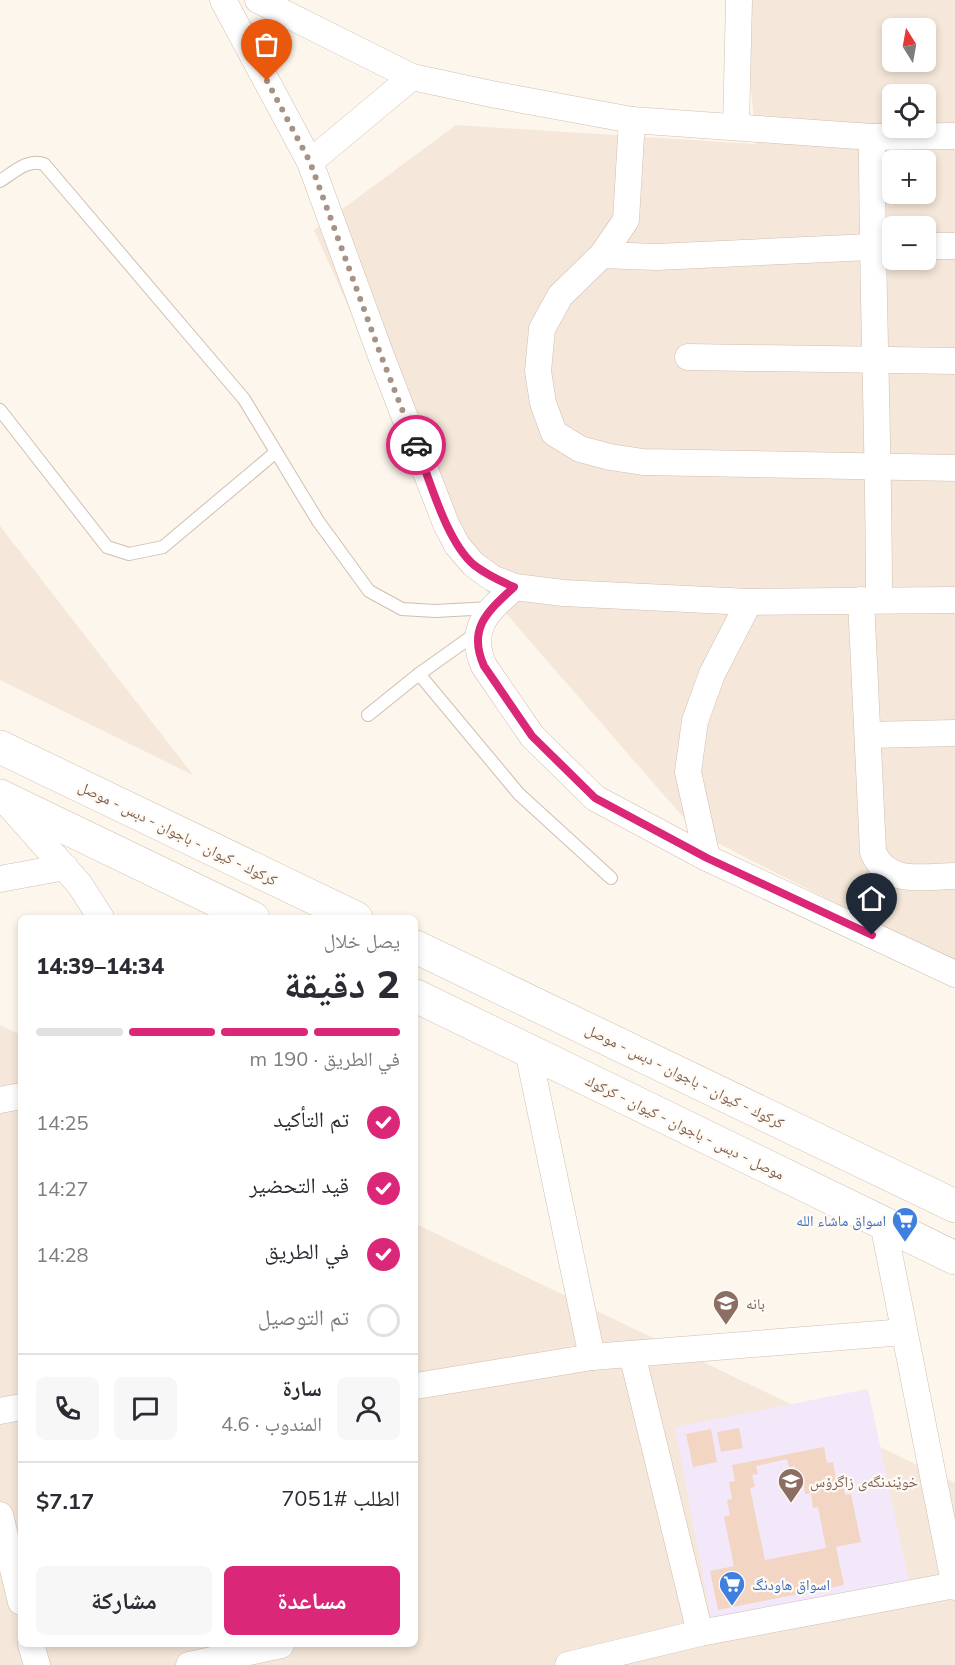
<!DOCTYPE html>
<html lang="ar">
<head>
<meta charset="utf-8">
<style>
	:root { --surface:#fff; --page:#f7f7f7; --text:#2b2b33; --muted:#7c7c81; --line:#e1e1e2; --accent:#db2777 }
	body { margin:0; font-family:Mulish,"Noto Naskh Arabic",sans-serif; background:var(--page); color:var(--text); direction:rtl; height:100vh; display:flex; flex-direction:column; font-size:22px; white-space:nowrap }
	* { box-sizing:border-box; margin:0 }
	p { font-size:20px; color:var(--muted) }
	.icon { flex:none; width:33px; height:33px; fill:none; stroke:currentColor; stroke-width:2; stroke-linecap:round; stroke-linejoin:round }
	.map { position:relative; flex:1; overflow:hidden; direction:ltr }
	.drawer { position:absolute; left:18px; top:915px; width:400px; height:732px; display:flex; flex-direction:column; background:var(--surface); border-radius:9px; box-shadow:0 3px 9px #0003; direction:rtl }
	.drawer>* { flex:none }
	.needle { width:39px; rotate:349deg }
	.controls { position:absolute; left:882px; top:18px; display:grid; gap:12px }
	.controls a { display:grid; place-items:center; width:54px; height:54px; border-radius:9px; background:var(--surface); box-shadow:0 3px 9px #0003; font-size:30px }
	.pin { position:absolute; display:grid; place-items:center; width:51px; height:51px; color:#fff; margin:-62px -26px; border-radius:50% 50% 50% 0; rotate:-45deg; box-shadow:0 0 6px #0007 }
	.pin .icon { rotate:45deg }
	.courier { position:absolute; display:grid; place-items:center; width:60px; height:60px; margin:-30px; border:4px solid #db2777; border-radius:50%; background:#fff; color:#222; box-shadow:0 2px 8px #0007 }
	.head em { font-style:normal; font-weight:800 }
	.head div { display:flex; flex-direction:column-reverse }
	.head { display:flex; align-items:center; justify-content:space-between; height:102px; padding:0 18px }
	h1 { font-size:39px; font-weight:800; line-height:45px }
	.bar { display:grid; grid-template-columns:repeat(4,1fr); gap:9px 6px; align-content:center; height:72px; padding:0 18px }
	.bar i { height:8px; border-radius:4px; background:var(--line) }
	.bar .on { background:var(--accent) }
	.bar p { grid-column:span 4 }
	.line { display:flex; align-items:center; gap:15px; padding:0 18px; border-top:2px solid var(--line) }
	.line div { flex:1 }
	.round { display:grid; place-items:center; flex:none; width:63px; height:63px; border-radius:9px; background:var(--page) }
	ol { padding:0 18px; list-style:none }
	li { display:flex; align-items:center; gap:18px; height:66px }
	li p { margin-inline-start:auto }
	li .icon { padding:6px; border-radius:50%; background:var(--accent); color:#fff; stroke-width:4 }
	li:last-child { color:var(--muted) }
	li i { width:33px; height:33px; border:3px solid var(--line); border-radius:50% }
	.button { display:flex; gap:12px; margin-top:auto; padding:12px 18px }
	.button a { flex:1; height:69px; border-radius:9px; background:var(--accent); color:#fff; font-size:24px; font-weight:800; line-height:69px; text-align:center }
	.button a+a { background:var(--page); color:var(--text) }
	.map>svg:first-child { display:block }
	.residential { fill:#f5e8da; fill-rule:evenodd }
	.education { fill:#f3e8fa }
	.building { fill:#f3d5c3; fill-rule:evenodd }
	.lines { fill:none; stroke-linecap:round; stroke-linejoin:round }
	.service-casing { stroke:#d1beb0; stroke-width:14 }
	.minor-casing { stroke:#d1beb0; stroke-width:27 }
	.secondary-casing { stroke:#d6c0b0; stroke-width:34 }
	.service { stroke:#fff; stroke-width:12 }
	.minor { stroke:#fff; stroke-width:26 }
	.secondary { stroke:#fff; stroke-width:33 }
	.done { stroke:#a89285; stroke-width:6; stroke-dasharray:0 10.8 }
	.route { stroke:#db2777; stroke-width:8 }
	.labels { text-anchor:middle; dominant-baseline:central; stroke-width:4.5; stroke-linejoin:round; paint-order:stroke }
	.street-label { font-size:15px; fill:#7a5c4d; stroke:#fffaf3 }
	.shop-label { font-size:15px; fill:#366cbe; stroke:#fffaf3; text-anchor:end }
	.education-label { font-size:15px; fill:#785e54; stroke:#fffaf3; text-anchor:start }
</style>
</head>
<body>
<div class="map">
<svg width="955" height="1665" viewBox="0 0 955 1665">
	<rect width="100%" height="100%" fill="#fdf6ec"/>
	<g class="residential">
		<path d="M 743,0 L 955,0 L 955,964 L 696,832 L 463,564 L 314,230 L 456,125 L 756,144 ZM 892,28 L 926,28 L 926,62 L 892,62 ZM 892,94 L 926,94 L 926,128 L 892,128 ZM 892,160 L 926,160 L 926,194 L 892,194 ZM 892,226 L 926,226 L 926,260 L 892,260 Z"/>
		<path d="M 0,526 L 193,775 L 0,680 Z"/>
		<path d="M 0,1025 L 21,1035 L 21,1644 L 416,1644 L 416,1224 L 955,1483 L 955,1665 L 0,1665 Z"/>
	</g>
	<path class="education" d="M 868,1389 L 909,1582 L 711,1619 L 675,1427 Z"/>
	<g class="building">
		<path d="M 739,1428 L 743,1448 L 721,1452 L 717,1432 Z"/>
		<path d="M 711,1429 L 717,1462 L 693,1467 L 686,1434 Z"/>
		<path d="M 824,1447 L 827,1463 L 833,1462 L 836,1479 L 842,1478 L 845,1495 L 851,1494 L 861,1542 L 836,1547 L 844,1585 L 718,1610 L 710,1571 L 734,1566 L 724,1517 L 730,1515 L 727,1500 L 732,1499 L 729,1482 L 735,1481 L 732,1465 ZM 787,1459 L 789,1467 L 795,1466 L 798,1481 L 803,1480 L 805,1494 L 811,1493 L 813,1508 L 818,1507 L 826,1548 L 765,1560 L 750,1488 L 755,1487 L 752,1475 L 758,1474 L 756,1466 Z"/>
	</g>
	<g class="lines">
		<g class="service-casing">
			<g id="service">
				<path d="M 0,181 C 13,173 28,158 44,164 L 244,399 L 318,521 L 369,591 L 402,609 L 435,611 L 491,608"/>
				<path d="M 0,410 L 107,547 L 129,554 L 163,547 L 276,452"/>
				<path d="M 419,674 L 519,794 L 611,878"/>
				<path d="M 368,715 L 419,674 L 478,632"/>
			</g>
		</g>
		<g class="minor-casing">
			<g id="minor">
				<path d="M 223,0 L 310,162 L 380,353 L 446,524 L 457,545 L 473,564 L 492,578 L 515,587 L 563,593 L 749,602 L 955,600"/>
				<path d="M 258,0 L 412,77"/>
				<path d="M 632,120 L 626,220 L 602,255 L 560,296 L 542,329 L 538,371 L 543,403 L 554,433 L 580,449 L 610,457 L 643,462 L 955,468"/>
				<path d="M 736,127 L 739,0"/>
				<path d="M 872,137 C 872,291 879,445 879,600"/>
				<path d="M 310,162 L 412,77 L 496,95 L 632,120 L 872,137 L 955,136"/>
				<path d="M 926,246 L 955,246"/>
				<path d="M 602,255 L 657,257 L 892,246"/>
				<path d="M 688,357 L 955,361"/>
				<path d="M 515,587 C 488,611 467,628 484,666 L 532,736 L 595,798 L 707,858 L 955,974"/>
				<path d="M 861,600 L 873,852 C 887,886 924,876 955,876"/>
				<path d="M 869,735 L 955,733"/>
				<path d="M 8,804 L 80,885 L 101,918"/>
				<path d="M 707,858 L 688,772 L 695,721 L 712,674 L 749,602"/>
				<path d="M 0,879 L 65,867"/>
				<path d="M 528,1051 L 592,1357"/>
				<path d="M 0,1100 L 21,1096"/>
				<path d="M 883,1223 L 955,1587"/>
				<path d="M 632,1354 L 700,1633"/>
				<path d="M 416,1386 L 592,1357 L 904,1332"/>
				<path d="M 0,1411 L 21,1407"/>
				<path d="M 0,1515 L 21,1602"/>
				<path d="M 31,1644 L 37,1665"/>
				<path d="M 189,1665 L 281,1645"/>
				<path d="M 568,1665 L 700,1633 L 955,1585"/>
			</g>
		</g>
		<g class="secondary-casing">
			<g id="secondary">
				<path d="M 0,747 L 356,918"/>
				<path d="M 0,796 L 253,918"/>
				<path d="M 416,947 L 955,1206"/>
				<path d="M 416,996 L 955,1258"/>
			</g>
		</g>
		<use href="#service" class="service"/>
		<use href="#minor" class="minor"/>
		<use href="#secondary" class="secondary"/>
	</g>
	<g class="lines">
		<path class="done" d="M 267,81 L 310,162 L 380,353 L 416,445"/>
		<path class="route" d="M 416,445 C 430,480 446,541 474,565 C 487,575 500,581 514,587 C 488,611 467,628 484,666 L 532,736 L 595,798 L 707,858 L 872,935"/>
	</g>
	<defs>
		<g id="supermarket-pin" transform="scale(1.35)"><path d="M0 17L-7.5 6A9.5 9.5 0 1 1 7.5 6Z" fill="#3f7fe0" stroke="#fffaf3"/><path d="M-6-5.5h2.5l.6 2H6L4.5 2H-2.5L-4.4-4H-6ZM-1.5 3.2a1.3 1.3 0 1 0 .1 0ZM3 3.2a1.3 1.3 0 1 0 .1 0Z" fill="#fff"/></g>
		<g id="school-pin" transform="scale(1.35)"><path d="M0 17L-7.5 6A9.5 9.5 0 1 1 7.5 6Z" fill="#8d6e63" stroke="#fffaf3"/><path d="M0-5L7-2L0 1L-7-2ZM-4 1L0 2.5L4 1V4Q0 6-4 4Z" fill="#fff"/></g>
	</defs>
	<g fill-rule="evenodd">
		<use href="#supermarket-pin" x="905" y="1220"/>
		<use href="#school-pin" x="726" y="1303"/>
		<use href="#school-pin" x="791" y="1481"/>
		<use href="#supermarket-pin" x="732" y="1584"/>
	</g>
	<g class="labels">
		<g class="street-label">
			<text transform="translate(178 833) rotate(26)">كركوك - كيوان - باجوان - دبس - موصل</text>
			<text transform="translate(685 1076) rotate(26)">كركوك - كيوان - باجوان - دبس - موصل</text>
			<text transform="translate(685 1127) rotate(26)">موصل - دبس - باجوان - كيوان - كركوك</text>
		</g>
		<g class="shop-label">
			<text x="886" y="1220">اسواق ماشاء الله</text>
			<text x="752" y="1584" text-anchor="start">اسواق هاودنگ</text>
		</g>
		<g class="education-label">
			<text x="746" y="1303">بانە</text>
			<text x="810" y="1481">خوێندنگەی زاگرۆس</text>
		</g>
	</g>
</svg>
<div class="controls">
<a><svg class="needle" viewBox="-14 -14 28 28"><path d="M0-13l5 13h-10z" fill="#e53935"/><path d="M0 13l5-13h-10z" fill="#7c7c81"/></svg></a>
<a><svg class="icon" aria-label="locate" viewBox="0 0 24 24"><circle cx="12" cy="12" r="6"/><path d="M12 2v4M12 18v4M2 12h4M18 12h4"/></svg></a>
<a>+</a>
<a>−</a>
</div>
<div class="pin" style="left:267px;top:81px;background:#ea580c"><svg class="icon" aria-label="bag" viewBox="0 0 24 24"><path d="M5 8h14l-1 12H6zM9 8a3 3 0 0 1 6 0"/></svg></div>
<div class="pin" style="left:872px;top:935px;background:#1f2937"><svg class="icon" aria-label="home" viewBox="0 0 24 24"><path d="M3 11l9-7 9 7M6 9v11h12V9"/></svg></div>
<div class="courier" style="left:416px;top:445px"><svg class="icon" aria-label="car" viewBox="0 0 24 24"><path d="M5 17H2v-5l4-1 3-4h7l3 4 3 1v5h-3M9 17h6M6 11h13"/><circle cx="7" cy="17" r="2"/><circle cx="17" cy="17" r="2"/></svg></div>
<section class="drawer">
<div class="head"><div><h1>2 دقيقة</h1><p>يصل خلال</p></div><em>14:34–14:39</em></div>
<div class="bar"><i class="on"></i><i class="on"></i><i class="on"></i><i></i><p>في الطريق · 190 m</p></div>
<ol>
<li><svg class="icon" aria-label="check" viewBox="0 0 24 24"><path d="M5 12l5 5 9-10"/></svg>تم التأكيد<p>14:25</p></li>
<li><svg class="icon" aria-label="check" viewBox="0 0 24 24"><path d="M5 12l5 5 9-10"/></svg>قيد التحضير<p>14:27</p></li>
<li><svg class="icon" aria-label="check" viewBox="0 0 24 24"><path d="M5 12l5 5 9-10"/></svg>في الطريق<p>14:28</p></li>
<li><i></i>تم التوصيل</li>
</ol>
<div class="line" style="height:108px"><a class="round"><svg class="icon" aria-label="person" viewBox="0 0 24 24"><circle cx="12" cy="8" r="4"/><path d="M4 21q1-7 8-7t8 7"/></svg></a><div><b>سارة</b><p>المندوب · 4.6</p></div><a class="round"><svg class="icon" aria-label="chat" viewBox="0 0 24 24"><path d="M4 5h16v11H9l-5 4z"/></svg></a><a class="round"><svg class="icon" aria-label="phone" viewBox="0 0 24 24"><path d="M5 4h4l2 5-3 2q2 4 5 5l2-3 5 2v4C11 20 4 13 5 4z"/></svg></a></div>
<div class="line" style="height:78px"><div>الطلب #7051</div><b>$7.17</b></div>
<div class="button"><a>مساعدة</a><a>مشاركة</a></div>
</section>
</div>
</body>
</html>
